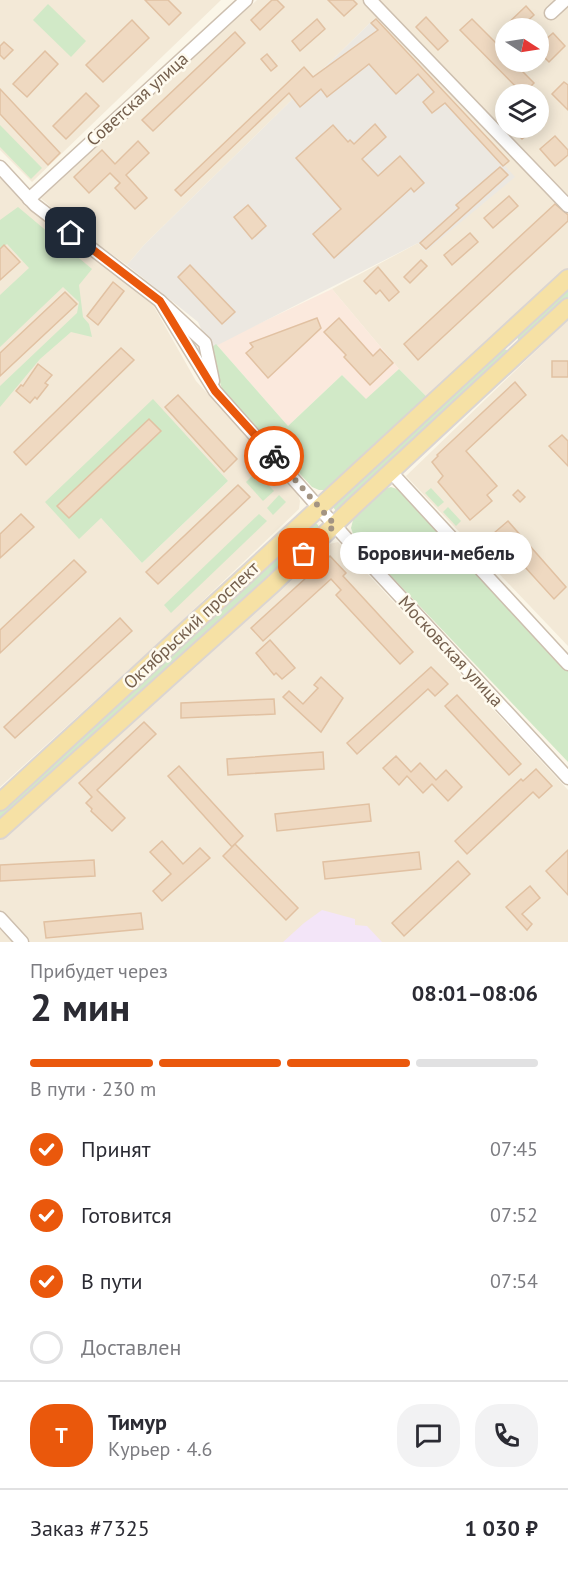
<!DOCTYPE html>
<html lang="ru">
<head>
<meta charset="utf-8">
<style>
	:root { --surface:#fff; --page:#f2f2f3; --text:#2b2b33; --muted:#7c7c81; --line:#e1e1e2; --accent:#ea580c }
	body { margin:0; font-family:"PT Sans",sans-serif; background:var(--page); color:var(--text); height:100vh; display:flex; flex-direction:column; font-size:22px; white-space:nowrap }
	* { box-sizing:border-box; margin:0 }
	p { font-size:20px; color:var(--muted) }
	.icon { flex:none; width:33px; height:33px; fill:none; stroke:currentColor; stroke-width:2; stroke-linecap:round; stroke-linejoin:round }
	.map { position:relative; height:942px; overflow:hidden }
	.drawer { display:flex; flex-direction:column; background:var(--surface); flex:1 }
	.drawer>* { flex:none }
	.needle { width:39px; rotate:102deg }
	.tools { position:absolute; left:495px; top:18px; display:grid; gap:12px }
	.tools a { display:grid; place-items:center; width:54px; height:54px; border-radius:50%; background:var(--surface); box-shadow:0 3px 15px #0003; font-size:30px }
	.pin { position:absolute; display:grid; place-items:center; width:51px; height:51px; color:#fff; margin:-26px; border-radius:12px; box-shadow:0 3px 9px #0006 }
	.courier { position:absolute; display:grid; place-items:center; width:60px; height:60px; margin:-30px; border:4px solid #ea580c; border-radius:50%; background:#fff; color:#222; box-shadow:0 2px 8px #0007 }
	.bubble { position:absolute; height:42px; border-radius:21px; background:var(--surface); box-shadow:0 3px 15px #0003; font-size:20px; font-weight:700; line-height:42px; text-align:center }
	.summary em { font-style:normal; font-weight:700 }
	.summary div { display:flex; flex-direction:column-reverse }
	.summary { display:flex; align-items:center; justify-content:space-between; height:102px; padding:0 30px }
	h1 { font-size:39px; font-weight:700; line-height:45px }
	.bar { display:grid; grid-template-columns:repeat(4,1fr); gap:9px 6px; align-content:center; height:72px; padding:0 30px }
	.bar i { height:8px; border-radius:4px; background:var(--line) }
	.bar .active { background:var(--accent) }
	.bar p { grid-column:span 4 }
	.line { display:flex; align-items:center; gap:15px; padding:0 30px; border-top:2px solid var(--line) }
	.line div { flex:1 }
	.round { display:grid; place-items:center; flex:none; width:63px; height:63px; border-radius:24px; background:var(--page) }
	ol { padding:0 30px; list-style:none }
	li { display:flex; align-items:center; gap:18px; height:66px }
	li p { margin-inline-start:auto }
	li .icon { padding:6px; border-radius:50%; background:var(--accent); color:#fff; stroke-width:4 }
	li:last-child { color:var(--muted) }
	li i { width:33px; height:33px; border:3px solid var(--line); border-radius:50% }
	.map>svg:first-child { display:block }
	.residential { fill:#f3e9d7; fill-rule:evenodd }
	.commercial { fill:#fbe9dd }
	.industrial { fill:#ece8e1 }
	.education { fill:#f3e5f8 }
	.green { fill:#d1e9c7 }
	.building { fill:#efd9c1; stroke:#e1c1a2; stroke-width:1.5 }
	.lines { fill:none; stroke-linecap:round; stroke-linejoin:round }
	.minor-casing { stroke:#cdbfaf; stroke-width:15 }
	.major-casing { stroke:#dbd5d1; stroke-width:20 }
	.minor { stroke:#fff; stroke-width:12 }
	.major { stroke:#f6e1a5; stroke-width:16 }
	.done { stroke:#a39483; stroke-width:6; stroke-dasharray:0 10.8 }
	.route { stroke:#ea580c; stroke-width:8 }
	.labels { text-anchor:middle; dominant-baseline:central; stroke-width:5; stroke-linejoin:round; paint-order:stroke }
	.street-label { font-size:18px; fill:#745f4d; stroke:#fefaee }
</style>
</head>
<body>
<div class="map">
<svg width="568" height="942" viewBox="0 0 568 942">
	<rect width="100%" height="100%" fill="#fbf6e8"/>
	<g class="residential">
		<path d="M 0,0 L 221,0 L 32,182 L 0,150 Z"/>
		<path d="M 257,0 L 568,0 L 568,268 L 428,398 L 399,369 L 332,289 L 418,243 L 426,251 L 374,19 L 144,245 L 127,265 L 80,232 L 38,196 ZM 506,28 L 538,28 L 538,62 L 506,62 ZM 506,94 L 538,94 L 538,128 L 506,128 Z"/>
		<path d="M 0,178 L 30,209 L 104,263 L 153,305 L 196,381 L 297,491 L 300,501 L 299,509 L 167,635 L 0,787 ZM 228,481 L 142,563 L 101,518 Z"/>
		<path d="M 568,320 L 568,646 L 406,476 Z"/>
		<path d="M 338,542 L 568,790 L 568,942 L 0,942 L 0,839 L 197,666 L 329,544 Z"/>
	</g>
	<path class="commercial" d="M 332,289 L 399,369 L 366,400 L 342,375 L 288,426 L 216,344 Z"/>
	<path class="industrial" d="M 374,19 L 515,177 L 426,251 L 418,243 L 210,349 L 198,322 L 127,265 L 144,245 Z"/>
	<path class="education" d="M 322,910 L 355,919 L 355,925 L 367,926 L 382,942 L 283,942 L 304,923 Z"/>
	<g class="green">
		<path d="M 48,4 L 86,41 L 71,57 L 33,20 Z"/>
		<path d="M 0,125 L 42,168 L 31,179 L 0,147 Z"/>
		<path d="M 18,207 L 92,269 L 79,285 L 83,317 L 89,324 L 92,337 L 71,332 L 40,359 L 0,407 L 0,386 L 77,313 L 79,302 L 63,287 L 0,347 L 0,295 L 29,268 L 7,244 L 0,249 L 0,220 Z"/>
		<path d="M 568,285 L 568,301 L 526,340 L 518,340 L 517,333 Z"/>
		<path d="M 216,344 L 288,426 L 342,375 L 366,399 L 399,369 L 428,398 L 327,490 L 319,490 L 312,487 L 222,389 L 210,349 Z"/>
		<path d="M 500,348 L 507,350 L 508,357 L 341,511 L 336,511 L 333,507 L 334,502 Z"/>
		<path d="M 153,399 L 228,481 L 142,563 L 101,518 L 79,539 L 45,502 Z"/>
		<path d="M 256,472 L 274,491 L 263,501 L 246,482 Z"/>
		<path d="M 391,487 L 400,490 L 568,671 L 568,762 L 354,537 L 351,528 L 353,520 L 384,489 Z"/>
		<path d="M 431,488 L 444,502 L 438,507 L 425,493 Z"/>
		<path d="M 279,495 L 286,502 L 273,515 L 267,508 Z"/>
		<path d="M 448,507 L 461,521 L 456,526 L 443,512 Z"/>
		<path d="M 259,514 L 267,521 L 171,613 L 164,605 Z"/>
		<path d="M 312,522 L 317,524 L 320,528 L 0,830 L 0,809 Z"/>
		<path d="M 479,542 L 505,569 L 500,574 L 474,546 Z"/>
	</g>
	<g class="building">
		<path d="M 145,0 L 168,0 L 181,13 L 169,25 Z"/>
		<path d="M 272,0 L 277,0 L 284,7 L 260,30 L 251,20 Z"/>
		<path d="M 328,0 L 353,0 L 357,4 L 344,16 Z"/>
		<path d="M 526,6 L 534,15 L 520,28 L 503,28 Z"/>
		<path d="M 426,17 L 448,41 L 438,50 L 416,27 Z"/>
		<path d="M 317,19 L 325,29 L 300,51 L 292,41 Z"/>
		<path d="M 376,19 L 509,161 L 503,166 L 445,103 L 432,113 L 423,102 L 434,92 L 418,74 L 396,94 L 369,64 L 327,97 L 321,89 L 300,107 L 289,93 L 181,196 L 175,190 L 304,67 L 313,77 L 378,30 L 371,23 Z"/>
		<path d="M 472,19 L 506,53 L 506,62 L 513,62 L 534,83 L 523,94 L 460,30 Z"/>
		<path d="M 132,20 L 149,38 L 103,82 L 86,65 Z"/>
		<path d="M 235,32 L 245,43 L 153,131 L 142,120 Z"/>
		<path d="M 553,33 L 565,46 L 549,62 L 538,51 L 538,46 Z"/>
		<path d="M 4,42 L 13,50 L 4,59 L 0,55 L 0,46 Z"/>
		<path d="M 45,51 L 58,64 L 27,97 L 13,84 Z"/>
		<path d="M 267,54 L 277,66 L 271,71 L 261,59 Z"/>
		<path d="M 564,82 L 568,85 L 568,110 L 552,94 Z"/>
		<path d="M 0,89 L 60,153 L 48,165 L 0,114 Z"/>
		<path d="M 86,93 L 99,106 L 66,139 L 53,126 Z"/>
		<path d="M 375,124 L 386,137 L 362,159 L 378,176 L 400,156 L 424,183 L 414,192 L 411,188 L 334,258 L 313,234 L 341,209 L 296,158 L 333,125 L 348,142 L 350,140 L 354,144 Z"/>
		<path d="M 512,128 L 535,128 L 522,139 Z"/>
		<path d="M 555,136 L 568,150 L 568,155 L 555,166 L 540,149 Z"/>
		<path d="M 138,141 L 149,153 L 126,175 L 147,198 L 135,209 L 115,188 L 120,183 L 110,173 L 89,193 L 74,177 L 102,150 L 115,164 Z"/>
		<path d="M 500,167 L 508,175 L 426,249 L 420,243 L 459,208 L 456,205 Z"/>
		<path d="M 509,196 L 518,206 L 493,228 L 484,218 Z"/>
		<path d="M 555,204 L 568,215 L 568,221 L 418,360 L 404,344 Z"/>
		<path d="M 248,205 L 266,226 L 252,239 L 234,217 Z"/>
		<path d="M 470,233 L 478,242 L 452,265 L 444,255 Z"/>
		<path d="M 4,245 L 20,262 L 0,280 L 0,249 Z"/>
		<path d="M 421,260 L 427,266 L 410,283 L 404,277 Z"/>
		<path d="M 190,265 L 235,312 L 222,324 L 178,277 Z"/>
		<path d="M 378,267 L 399,292 L 389,301 L 380,290 L 376,294 L 364,281 Z"/>
		<path d="M 113,282 L 124,291 L 98,325 L 87,316 Z"/>
		<path d="M 65,292 L 77,304 L 0,376 L 0,353 Z"/>
		<path d="M 317,318 L 321,328 L 268,378 L 246,353 L 253,347 L 250,343 Z"/>
		<path d="M 339,318 L 373,356 L 380,349 L 393,363 L 370,385 L 344,357 L 346,355 L 324,332 Z"/>
		<path d="M 121,348 L 134,360 L 26,465 L 14,452 Z"/>
		<rect x="552" y="361" width="16" height="16"/>
		<path d="M 38,364 L 52,375 L 45,383 L 48,385 L 37,399 L 35,397 L 30,403 L 16,391 L 21,385 L 23,386 Z"/>
		<path d="M 515,382 L 526,395 L 466,451 L 497,486 L 487,495 L 492,501 L 470,520 L 438,482 L 443,476 L 432,462 L 438,456 L 437,455 Z"/>
		<path d="M 178,395 L 237,459 L 224,472 L 165,407 Z"/>
		<path d="M 149,419 L 161,431 L 69,518 L 57,506 Z"/>
		<path d="M 562,435 L 568,441 L 568,466 L 549,446 Z"/>
		<path d="M 238,485 L 250,497 L 158,584 L 146,572 Z"/>
		<path d="M 518,490 L 525,497 L 520,502 L 513,495 Z"/>
		<path d="M 21,514 L 34,527 L 0,558 L 0,534 Z"/>
		<path d="M 508,521 L 566,587 L 554,599 L 494,533 Z"/>
		<path d="M 330,556 L 346,573 L 343,576 L 413,652 L 400,664 L 336,595 L 341,590 L 331,579 L 263,641 L 251,628 Z"/>
		<path d="M 74,560 L 86,572 L 0,653 L 0,630 Z"/>
		<path d="M 120,618 L 132,631 L 15,738 L 4,727 Z"/>
		<path d="M 270,640 L 295,668 L 282,679 L 276,673 L 274,675 L 256,653 Z"/>
		<path d="M 431,667 L 448,684 L 435,696 L 428,689 L 357,754 L 347,743 Z"/>
		<path d="M 321,677 L 343,698 L 321,732 L 283,697 L 289,691 L 303,704 L 318,688 L 314,685 Z"/>
		<path d="M 457,695 L 521,764 L 509,775 L 445,706 Z"/>
		<path d="M 274,699 L 275,714 L 181,718 L 181,703 Z"/>
		<path d="M 144,722 L 156,734 L 97,790 L 125,818 L 112,831 L 91,811 L 92,809 L 86,803 L 92,797 L 79,783 Z"/>
		<path d="M 323,752 L 324,769 L 228,775 L 227,759 Z"/>
		<path d="M 396,756 L 411,772 L 420,763 L 436,780 L 446,770 L 462,787 L 448,801 L 432,784 L 423,793 L 407,776 L 399,785 L 383,768 Z"/>
		<path d="M 179,766 L 243,836 L 232,847 L 168,776 Z"/>
		<path d="M 536,769 L 552,786 L 539,798 L 533,792 L 467,854 L 455,841 L 521,779 L 523,781 Z"/>
		<path d="M 369,804 L 371,821 L 277,831 L 275,814 Z"/>
		<path d="M 162,841 L 183,864 L 200,848 L 210,858 L 162,901 L 153,891 L 171,874 L 150,852 Z"/>
		<path d="M 235,844 L 298,908 L 286,920 L 223,856 Z"/>
		<path d="M 568,850 L 568,895 L 546,871 Z"/>
		<path d="M 419,852 L 421,869 L 325,879 L 323,862 Z"/>
		<path d="M 94,860 L 95,876 L 0,881 L 0,865 Z"/>
		<path d="M 458,861 L 470,874 L 404,936 L 392,923 Z"/>
		<path d="M 530,886 L 540,898 L 522,914 L 532,924 L 527,930 L 506,907 Z"/>
		<path d="M 141,913 L 143,929 L 46,938 L 44,922 Z"/>
	</g>
	<g class="lines">
		<g class="minor-casing">
			<g id="minor">
				<path d="M 370,0 L 568,206"/>
				<path d="M 551,13 L 565,0"/>
				<path d="M 0,167 L 35,205 L 160,301 L 205,343 L 213,381"/>
				<path d="M 29,199 L 246,0"/>
				<path d="M 160,301 L 215,391 L 346,538 L 568,778"/>
				<path d="M 391,472 L 568,664"/>
				<path d="M 0,918 L 22,942"/>
			</g>
		</g>
		<g class="major-casing">
			<g id="major">
				<path d="M 0,802 L 568,278"/>
				<path d="M 0,830 L 273,584 L 355,505 L 568,307"/>
			</g>
		</g>
		<use href="#minor" class="minor"/>
		<use href="#major" class="major"/>
	</g>
	<g class="lines">
		<path class="done" d="M 274,456 L 335,525 L 304,554"/>
		<path class="route" d="M 71,233 L 160,301 L 215,391 L 274,456"/>
	</g>
	<g class="labels">
		<g class="street-label">
			<text transform="translate(137 99) rotate(-42)">Советская улица</text>
			<text transform="translate(191 625) rotate(-43)">Октябрьский проспект</text>
			<text transform="translate(451 651) rotate(47)">Московская улица</text>
		</g>
	</g>
</svg>
<div class="tools">
<a><svg class="needle" viewBox="-14 -14 28 28"><path d="M0-13l5 13h-10z" fill="#e53935"/><path d="M0 13l5-13h-10z" fill="#7c7c81"/></svg></a>
<a><svg class="icon" aria-label="layers" viewBox="0 0 24 24"><path d="M12 4l9 5-9 5-9-5zM3 14l9 5 9-5"/></svg></a>
</div>
<div class="pin" style="left:304px;top:554px;background:#ea580c"><svg class="icon" aria-label="bag" viewBox="0 0 24 24"><path d="M5 8h14l-1 12H6zM9 8a3 3 0 0 1 6 0"/></svg></div>
<div class="pin" style="left:71px;top:233px;background:#1f2937"><svg class="icon" aria-label="home" viewBox="0 0 24 24"><path d="M3 11l9-7 9 7M6 9v11h12V9"/></svg></div>
<div class="courier" style="left:274px;top:456px"><svg class="icon" aria-label="bike" viewBox="0 0 24 24"><circle cx="6" cy="16" r="4"/><circle cx="18" cy="16" r="4"/><path d="M6 16l4-8h5l3 8M10 8l3 8H6M13 5h3"/></svg></div>
<div class="bubble" style="left:340px;top:532px;width:192px">Боровичи-мебель</div>
</div>
<section class="drawer">
<div class="summary"><div><h1>2 мин</h1><p>Прибудет через</p></div><em>08:01–08:06</em></div>
<div class="bar"><i class="active"></i><i class="active"></i><i class="active"></i><i></i><p>В пути · 230 m</p></div>
<ol>
<li><svg class="icon" aria-label="check" viewBox="0 0 24 24"><path d="M5 12l5 5 9-10"/></svg>Принят<p>07:45</p></li>
<li><svg class="icon" aria-label="check" viewBox="0 0 24 24"><path d="M5 12l5 5 9-10"/></svg>Готовится<p>07:52</p></li>
<li><svg class="icon" aria-label="check" viewBox="0 0 24 24"><path d="M5 12l5 5 9-10"/></svg>В пути<p>07:54</p></li>
<li><i></i>Доставлен</li>
</ol>
<div class="line" style="height:108px"><b class="round" style="background:var(--accent);color:#fff">Т</b><div><b>Тимур</b><p>Курьер · 4.6</p></div><a class="round"><svg class="icon" aria-label="chat" viewBox="0 0 24 24"><path d="M4 5h16v11H9l-5 4z"/></svg></a><a class="round"><svg class="icon" aria-label="phone" viewBox="0 0 24 24"><path d="M5 4h4l2 5-3 2q2 4 5 5l2-3 5 2v4C11 20 4 13 5 4z"/></svg></a></div>
<div class="line" style="height:78px"><div>Заказ #7325</div><b>1 030 ₽</b></div>
</section>
</body>
</html>
